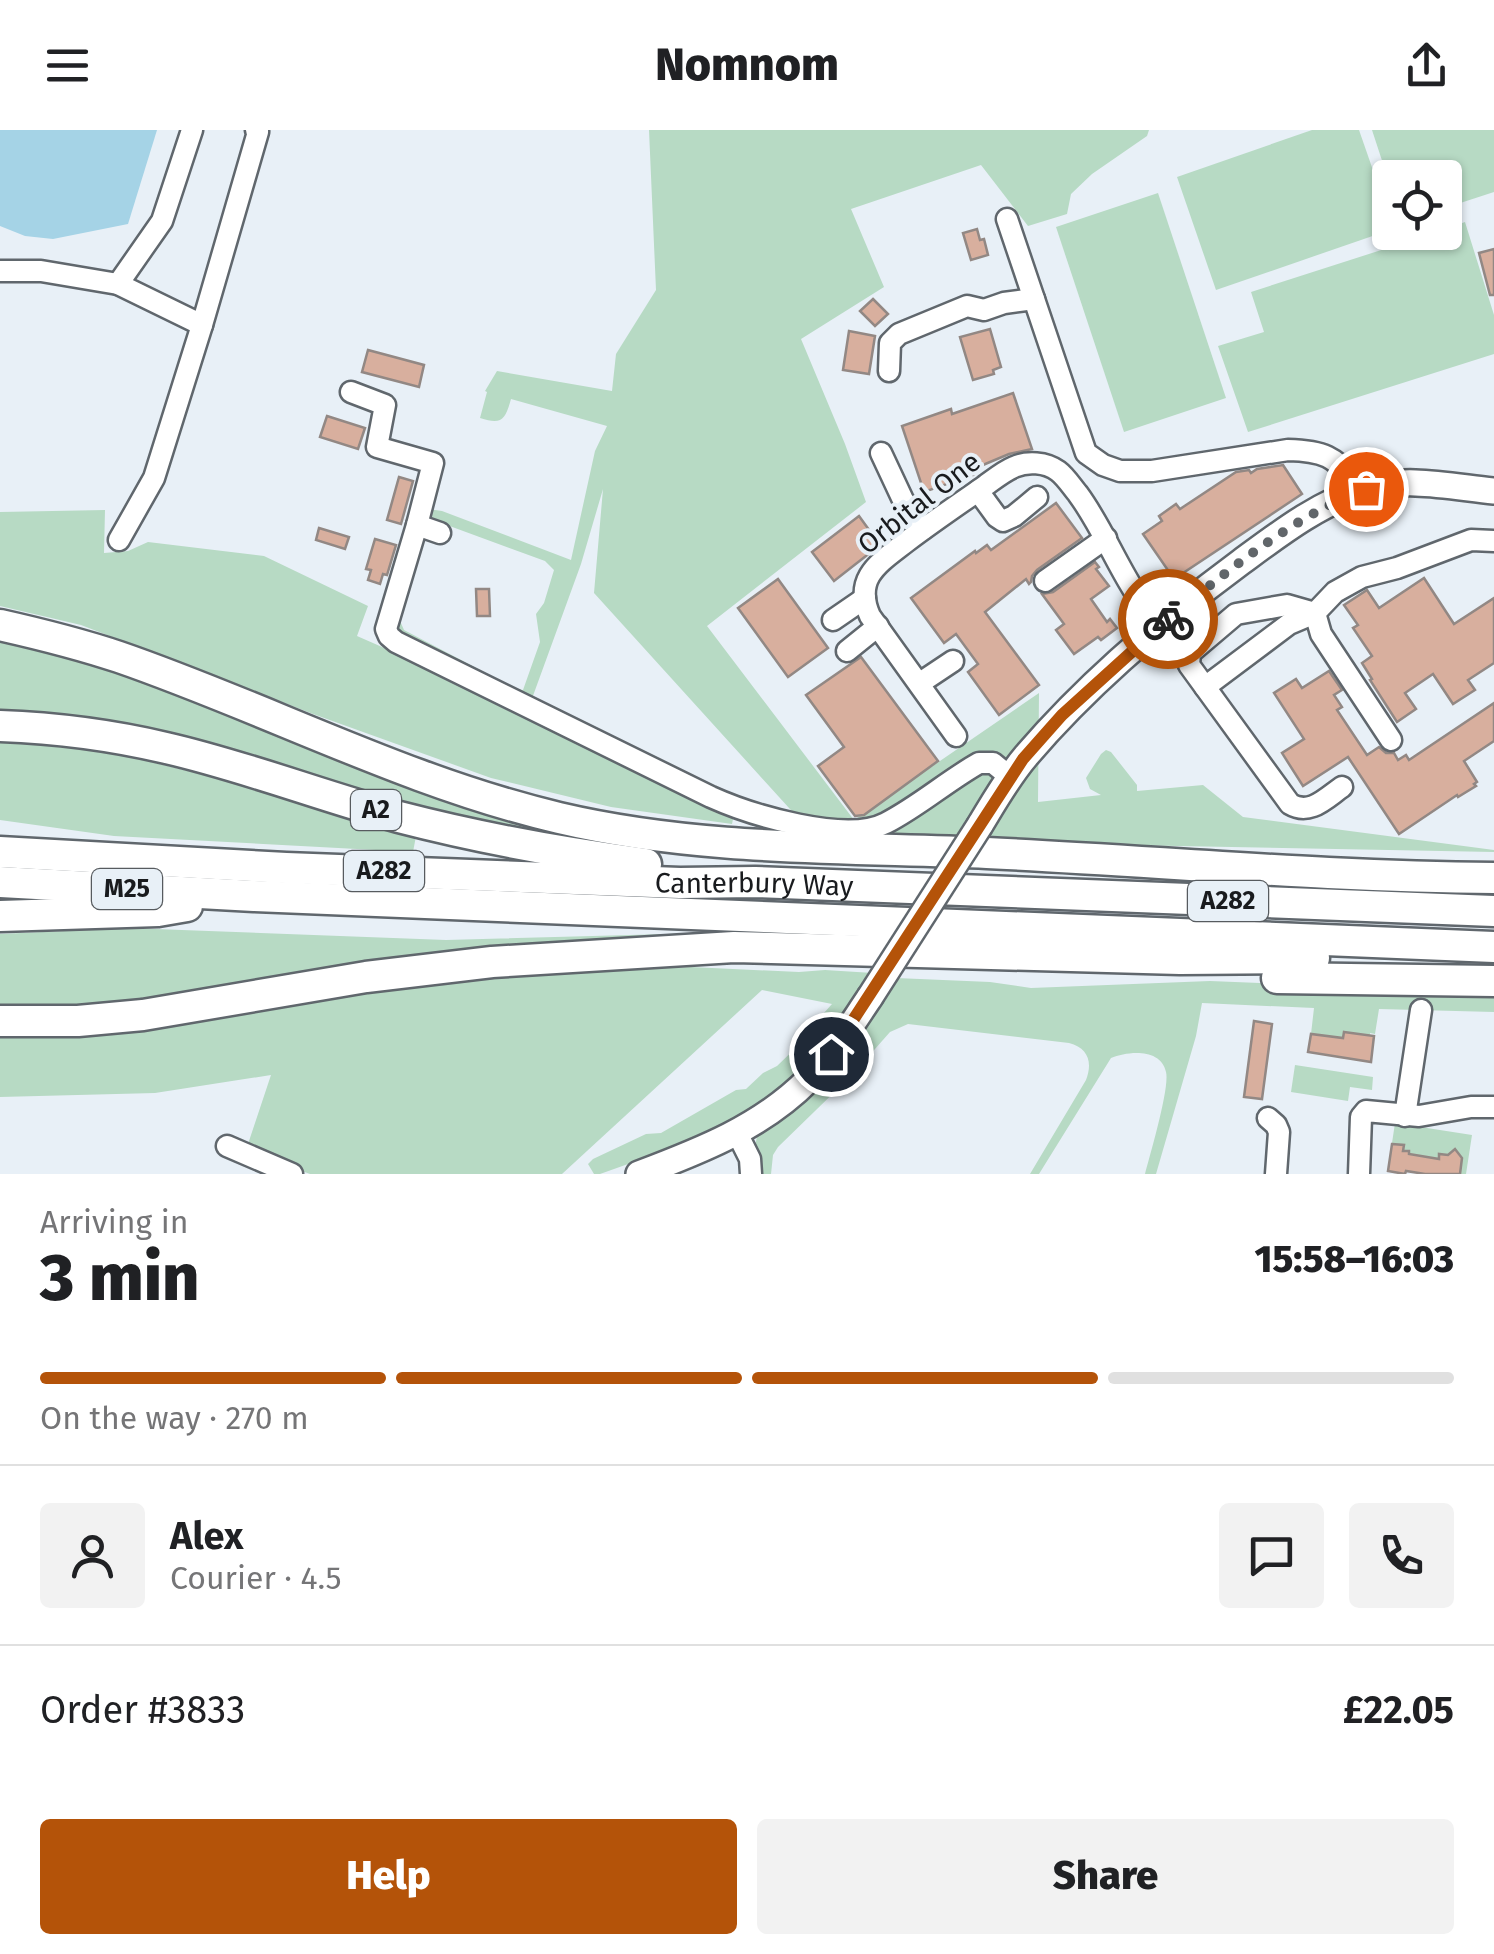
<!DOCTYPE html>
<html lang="en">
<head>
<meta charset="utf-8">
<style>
	:root { --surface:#fff; --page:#f2f2f2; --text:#202124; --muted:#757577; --line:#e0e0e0; --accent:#b45309 }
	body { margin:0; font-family:"Fira Sans",sans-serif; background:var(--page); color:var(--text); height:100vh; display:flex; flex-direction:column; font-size:38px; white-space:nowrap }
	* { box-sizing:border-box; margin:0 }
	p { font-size:32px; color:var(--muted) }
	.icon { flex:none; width:55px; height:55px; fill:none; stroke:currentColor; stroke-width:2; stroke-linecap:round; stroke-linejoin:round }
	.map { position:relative; height:1044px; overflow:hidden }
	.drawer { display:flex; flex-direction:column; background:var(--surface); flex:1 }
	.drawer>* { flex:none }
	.tools { position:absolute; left:1372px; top:30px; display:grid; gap:20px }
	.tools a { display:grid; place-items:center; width:90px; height:90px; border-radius:10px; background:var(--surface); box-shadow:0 2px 8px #0004; font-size:50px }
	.pin { position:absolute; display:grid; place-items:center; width:85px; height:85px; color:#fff; margin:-42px; border:5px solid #fff; border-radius:50%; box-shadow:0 2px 10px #0007 }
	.courier { position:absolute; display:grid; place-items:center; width:100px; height:100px; margin:-50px; border:8px solid #b45309; border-radius:50%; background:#fff; color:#222; box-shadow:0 2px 12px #0007 }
	.head em { font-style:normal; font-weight:800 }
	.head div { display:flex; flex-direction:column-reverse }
	.head { display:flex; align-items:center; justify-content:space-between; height:170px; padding:0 40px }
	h1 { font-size:65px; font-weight:800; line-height:75px }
	.bar { display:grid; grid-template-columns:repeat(4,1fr); gap:15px 10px; align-content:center; height:120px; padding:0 40px }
	.bar i { height:12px; border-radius:8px; background:var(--line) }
	.bar .active { background:var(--accent) }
	.bar p { grid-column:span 4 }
	.line { display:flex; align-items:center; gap:25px; padding:0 40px; border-top:2px solid var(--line) }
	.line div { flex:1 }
	.round { display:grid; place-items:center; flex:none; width:105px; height:105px; border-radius:10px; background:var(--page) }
	.button { display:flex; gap:20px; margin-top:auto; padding:20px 40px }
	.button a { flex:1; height:115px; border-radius:10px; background:var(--accent); color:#fff; font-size:40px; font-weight:800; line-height:115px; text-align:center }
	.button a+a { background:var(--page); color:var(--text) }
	header { display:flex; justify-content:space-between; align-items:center; height:130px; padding:0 40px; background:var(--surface); font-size:45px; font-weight:800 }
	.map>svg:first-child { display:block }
	.green { fill:#b7dac4 }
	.water { fill:#a5d3e6 }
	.building { fill:#d8af9e; stroke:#928884; stroke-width:2.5 }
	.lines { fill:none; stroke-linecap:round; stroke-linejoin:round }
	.minor-casing { stroke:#60676d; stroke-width:25 }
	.major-casing { stroke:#60676d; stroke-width:30 }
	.highway-casing { stroke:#60676d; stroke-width:35 }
	.minor { stroke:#fff; stroke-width:20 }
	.major { stroke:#fff; stroke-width:25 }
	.highway { stroke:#fff; stroke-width:30 }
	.major-bridge-casing { stroke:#60676d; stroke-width:30; stroke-linecap:butt }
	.major-bridge { stroke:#fff; stroke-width:25 }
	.done { stroke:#61666a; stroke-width:10; stroke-dasharray:0 18 }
	.route { stroke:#b45309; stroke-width:12 }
	.labels { text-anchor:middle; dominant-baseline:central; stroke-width:8; stroke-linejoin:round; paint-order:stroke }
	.shield { fill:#e8f0f7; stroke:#575b5f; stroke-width:2.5 }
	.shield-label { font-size:25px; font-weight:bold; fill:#191b1e }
	.street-label { font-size:28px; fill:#191b1e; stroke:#e8f0f7 }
</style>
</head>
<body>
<header><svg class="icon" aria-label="menu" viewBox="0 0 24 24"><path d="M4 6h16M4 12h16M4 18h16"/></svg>Nomnom<svg class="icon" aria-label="share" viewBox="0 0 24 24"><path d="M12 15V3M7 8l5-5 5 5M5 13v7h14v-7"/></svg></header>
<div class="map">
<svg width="1494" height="1044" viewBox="0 0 1494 1044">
	<rect width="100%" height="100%" fill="#e8f0f7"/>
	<g class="green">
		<path d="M 649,0 L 1149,0 L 1147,6 L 1092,44 L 1071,64 L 1067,84 L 1028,96 L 981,35 L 851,79 L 884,157 L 801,209 L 845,314 L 866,372 L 707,496 L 854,690 L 1039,563 L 1038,672 L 1101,665 L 1090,659 L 1086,648 L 1101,624 L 1106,620 L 1111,622 L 1137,655 L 1137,661 L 1203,655 L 1243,687 L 1494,720 L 1494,722 L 1124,715 L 912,707 L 799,689 L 594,463 L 603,359 L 581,434 L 530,574 L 396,505 L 391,495 L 419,405 L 428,402 L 421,413 L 401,481 L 400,491 L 404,500 L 516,559 L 523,560 L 540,512 L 536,484 L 544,473 L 554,440 L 545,431 L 436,391 L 431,389 L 429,393 L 426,388 L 428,379 L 442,381 L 571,430 L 595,321 L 607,296 L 511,269 C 505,290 502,295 480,288 L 487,262 L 485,261 L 497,241 L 612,261 L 616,224 L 656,160 Z"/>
		<path d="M 1312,0 L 1359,0 L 1390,89 L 1390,100 L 1216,160 L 1177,47 Z"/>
		<path d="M 1372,0 L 1494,0 L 1494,62 L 1445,78 L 1445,48 L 1390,48 L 1390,55 Z"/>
		<path d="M 1158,63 L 1226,268 L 1124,302 L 1056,97 Z"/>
		<path d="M 1465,92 L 1494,185 L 1494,224 L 1248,302 L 1218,216 L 1264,202 L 1251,162 L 1434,103 L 1445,102 L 1445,99 Z"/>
		<path d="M 105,380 L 104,423 L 128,421 L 148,412 L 264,426 L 368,476 L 357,506 L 455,549 L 466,558 L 734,684 L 732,694 L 611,677 L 491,648 L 313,584 L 81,495 L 0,476 L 0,382 Z"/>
		<path d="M 0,505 L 49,517 L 661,717 L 580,712 L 394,673 L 144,597 L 54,583 L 0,582 Z"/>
		<path d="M 0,609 L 78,614 L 204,645 L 416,706 L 413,722 L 114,706 L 0,690 Z"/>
		<path d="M 128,798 L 446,810 L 743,802 L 894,807 L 96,879 L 0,880 L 0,804 Z"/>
		<path d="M 691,837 L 799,842 L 825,840 L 873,843 L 828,909 L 761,978 L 744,983 L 687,1013 L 600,1044 L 594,1044 L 588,1034 L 593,1029 L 646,1004 L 661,1003 L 736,960 L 746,959 L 763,943 L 777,936 L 809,905 L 815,892 L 824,888 L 823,884 L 832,874 L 762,860 L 562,1044 L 310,1044 L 246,1020 L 271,945 L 155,963 L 0,967 L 0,906 C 131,909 257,879 386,860 C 487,845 589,840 691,837 Z"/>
		<path d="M 896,848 L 990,852 L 1031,858 L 1210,851 L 1494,862 L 1494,882 L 1379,879 L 1375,904 L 1370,903 L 1370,907 L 1344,902 L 1343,908 L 1311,904 L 1314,878 L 1202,873 L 1196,906 L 1156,1044 L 1145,1044 C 1150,1025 1170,957 1166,942 C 1161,918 1128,921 1111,928 L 1039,1044 L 1030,1044 L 1086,950 C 1093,932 1088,918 1069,913 L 908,894 L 890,902 L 852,945 L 778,1017 L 773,1025 L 771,1044 L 757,1044 L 755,1017 L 757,1006 C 770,997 783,989 795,978 C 837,943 867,894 896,848 Z"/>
		<path d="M 1295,935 L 1373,947 L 1372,960 L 1350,957 L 1348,971 L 1291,962 Z"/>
		<path d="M 1395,993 L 1472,1005 L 1466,1044 L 1460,1044 L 1462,1028 L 1457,1027 L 1456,1020 L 1451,1022 L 1450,1025 L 1440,1024 L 1439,1029 L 1409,1024 L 1409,1021 L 1403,1021 L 1404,1015 L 1392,1013 Z"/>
	</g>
	<path class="water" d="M 0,0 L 157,0 L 128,94 L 53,109 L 25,106 L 0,96 Z"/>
	<g class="building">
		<path d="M 977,99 L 980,110 L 984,109 L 988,125 L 971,130 L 963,103 Z"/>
		<path d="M 1494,119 L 1494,165 L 1490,165 L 1479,123 Z"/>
		<path d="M 873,169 L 888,184 L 875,196 L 860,181 Z"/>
		<path d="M 990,199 L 1001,237 L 993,240 L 994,244 L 973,250 L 960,207 Z"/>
		<path d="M 849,201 L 875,206 L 869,244 L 843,240 Z"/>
		<path d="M 368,220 L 424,235 L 419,257 L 362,242 Z"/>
		<path d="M 1013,263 L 1032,319 L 1009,324 L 971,340 L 973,345 L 924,362 L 902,296 L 951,279 L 952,284 Z"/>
		<path d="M 327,286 L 365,298 L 358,319 L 320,307 Z"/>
		<path d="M 1283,335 L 1302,364 L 1174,449 L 1143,404 L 1162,391 L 1159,386 L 1176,374 L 1180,379 L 1236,342 L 1249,340 L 1251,343 L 1257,339 Z"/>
		<path d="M 399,347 L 413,351 L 401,394 L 387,390 Z"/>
		<path d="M 1056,373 L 1082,408 L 1037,440 L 1032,446 L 1031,452 L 1029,454 L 1026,449 L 985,482 L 1039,555 L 999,585 L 968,542 L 978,534 L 956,504 L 944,513 L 911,468 L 975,421 L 976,423 L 987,415 L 991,420 Z"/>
		<path d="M 859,386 L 880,415 L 834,451 L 812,422 Z"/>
		<path d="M 319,398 L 349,407 L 345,419 L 316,410 Z"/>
		<path d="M 375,409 L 396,415 L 387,445 L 383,444 L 380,454 L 368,450 L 371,440 L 366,439 Z"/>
		<path d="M 1095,432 L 1099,437 L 1096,439 L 1109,456 L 1091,469 L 1107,492 L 1110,489 L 1117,498 L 1101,510 L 1098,507 L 1074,524 L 1056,500 L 1064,494 L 1042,464 L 1053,462 Z"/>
		<path d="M 1424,448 L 1454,494 L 1494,468 L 1494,533 L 1468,550 L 1475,560 L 1453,574 L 1433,544 L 1405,563 L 1416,579 L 1397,592 L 1370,550 L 1372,549 L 1362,533 L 1372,526 L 1353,498 L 1358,495 L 1344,475 L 1367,460 L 1379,478 Z"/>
		<path d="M 778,449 L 828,518 L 788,547 L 738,478 Z"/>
		<path d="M 476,459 L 489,459 L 490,486 L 477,486 Z"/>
		<path d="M 861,527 L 938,631 L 864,685 L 855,686 L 818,636 L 844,617 L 806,565 Z"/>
		<path d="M 1329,541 L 1342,560 L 1334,565 L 1342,577 L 1337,580 L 1367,625 L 1379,617 L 1386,623 L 1394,623 L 1398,630 L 1406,625 L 1409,630 L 1494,573 L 1494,611 L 1464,631 L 1477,652 L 1474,654 L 1476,656 L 1458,667 L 1457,665 L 1399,704 L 1348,627 L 1303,656 L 1282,623 L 1304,609 L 1274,563 L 1296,549 L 1302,558 Z"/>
		<path d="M 1254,891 L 1272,894 L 1262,969 L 1244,967 Z"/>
		<path d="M 1344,902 L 1374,906 L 1371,932 L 1308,922 L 1311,904 L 1343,908 Z"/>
		<path d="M 1392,1014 L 1404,1015 L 1403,1021 L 1409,1021 L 1409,1024 L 1439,1029 L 1439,1024 L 1448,1025 L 1455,1019 L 1462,1028 L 1460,1044 L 1425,1044 L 1406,1041 L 1405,1044 L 1388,1041 Z"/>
	</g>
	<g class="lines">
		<g class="minor-casing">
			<g id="minor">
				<path d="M 1007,89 L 1086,323 L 1103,335 L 1120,341 L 1152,341 L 1288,320 C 1333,321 1335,331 1365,359"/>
				<path d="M 0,141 L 41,141 L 118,154 L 202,195"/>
				<path d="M 118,154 L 162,91 L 192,0"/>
				<path d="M 889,241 L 890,213 L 899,204 L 967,176 L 984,180 L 1004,173 L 1034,169"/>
				<path d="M 351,262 L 385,275 L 377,317 L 433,333 L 417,395 L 386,499 L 389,506 L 396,512 L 711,667 C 751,685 846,714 886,693 C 919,676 947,651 979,633 L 993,633 L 1010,647"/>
				<path d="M 881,323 L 903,370 L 923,399"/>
				<path d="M 978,361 L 997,387 L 1003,391 L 1014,386 L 1037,367"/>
				<path d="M 417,395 L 440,403"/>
				<path d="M 119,410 L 154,348 L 202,195 L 258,2 L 256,0"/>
				<path d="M 1045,451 L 1106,408"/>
				<path d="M 1315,483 L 1287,475 L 1236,484 L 1190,523 L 1189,535 L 1290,674 C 1310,686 1326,668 1342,657"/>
				<path d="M 833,490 L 865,468"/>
				<path d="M 847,521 L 878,496"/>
				<path d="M 920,553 L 953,531"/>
				<path d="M 1205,557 L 1289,494 L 1315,483"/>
				<path d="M 956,606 L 870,486 C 853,448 879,433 906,412 C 931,393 956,376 982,358 C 992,351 1002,342 1014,337 C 1027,331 1046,332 1058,341 C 1066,347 1072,357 1078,364 C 1109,406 1124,458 1161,495"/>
				<path d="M 1391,610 L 1321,504 L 1315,483 L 1335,462 L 1362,447 L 1397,438 L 1471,410 L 1494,411"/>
				<path d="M 1405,986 L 1421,880"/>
				<path d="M 1268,988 L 1276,995 L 1279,1002 L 1276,1044"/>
				<path d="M 737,1003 L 750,1029 L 751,1044"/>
				<path d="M 227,1016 L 292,1044"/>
				<path d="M 1359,1044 L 1361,987 L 1366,981 L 1419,986 L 1471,977 L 1494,977"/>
			</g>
		</g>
		<g class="major-casing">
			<g id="major">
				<path d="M 980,695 C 994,672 1008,647 1026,626 C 1089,552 1164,489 1241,432 C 1279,404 1319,373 1365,359 C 1406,346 1453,357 1494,361"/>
				<path d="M 639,1044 C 700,1021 762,997 809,949 C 833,925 851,895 870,867"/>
			</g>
		</g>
		<g class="highway-casing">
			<g id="highway">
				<path d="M 0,495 C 40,504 80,514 119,527 C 267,578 406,652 559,688 C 699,721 844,717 987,723 C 1156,731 1325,747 1494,748"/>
				<path d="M 0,596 C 56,598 111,605 166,618 C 245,636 321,666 399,687 C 480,708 563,723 646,734"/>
				<path id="s1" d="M 0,722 L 286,738 L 680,753 L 755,752 L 1494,781"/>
				<path d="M 0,752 L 254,766 L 1494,817"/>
				<path d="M 0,786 L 158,781 L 187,776"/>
				<path d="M 1277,848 L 1494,851"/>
				<path d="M 0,891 L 78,891 L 143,885 L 366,847 L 492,832 L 734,817 L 1180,829 L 1314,828"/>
			</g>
		</g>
		<use href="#minor" class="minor"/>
		<use href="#major" class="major"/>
		<use href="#highway" class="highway"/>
		<g class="major-bridge-casing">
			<path id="major-bridge" d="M 870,867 L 980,695"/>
		</g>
		<use href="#major-bridge" class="major-bridge"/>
	</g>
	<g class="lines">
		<path class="done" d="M 1168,489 C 1229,440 1292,387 1366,359"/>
		<path class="route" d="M 831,924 L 1023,629 L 1062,585 L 1168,489"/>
	</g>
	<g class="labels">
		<g class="shield">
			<rect x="351" y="660" width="50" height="40" rx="8"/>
			<rect x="344" y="721" width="80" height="40" rx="8"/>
			<rect x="92" y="739" width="70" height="40" rx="8"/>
			<rect x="1188" y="751" width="80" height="40" rx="8"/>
		</g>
		<g class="shield-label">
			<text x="376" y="680">A2</text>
			<text x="384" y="741">A282</text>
			<text x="127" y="759">M25</text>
			<text x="1228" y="771">A282</text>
		</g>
		<g class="street-label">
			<text transform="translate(919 373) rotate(-38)">Orbital One</text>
			<text stroke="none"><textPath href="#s1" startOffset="755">Canterbury Way</textPath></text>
		</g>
	</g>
</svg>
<div class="tools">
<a><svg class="icon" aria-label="locate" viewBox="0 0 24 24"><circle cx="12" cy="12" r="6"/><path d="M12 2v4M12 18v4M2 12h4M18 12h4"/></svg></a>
</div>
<div class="pin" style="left:1366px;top:359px;background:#ea580c"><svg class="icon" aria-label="bag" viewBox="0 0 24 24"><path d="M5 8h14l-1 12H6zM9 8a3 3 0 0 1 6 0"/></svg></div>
<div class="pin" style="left:831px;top:924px;background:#1f2937"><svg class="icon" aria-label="home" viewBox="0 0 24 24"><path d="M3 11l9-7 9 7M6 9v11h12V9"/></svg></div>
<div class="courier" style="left:1168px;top:489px"><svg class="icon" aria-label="bike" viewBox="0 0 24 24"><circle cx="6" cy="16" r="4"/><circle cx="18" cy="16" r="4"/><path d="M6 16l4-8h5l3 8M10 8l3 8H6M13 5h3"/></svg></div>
</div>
<section class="drawer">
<div class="head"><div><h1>3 min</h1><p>Arriving in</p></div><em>15:58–16:03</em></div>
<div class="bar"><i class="active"></i><i class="active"></i><i class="active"></i><i></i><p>On the way · 270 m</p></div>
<div class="line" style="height:180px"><a class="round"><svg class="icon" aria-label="person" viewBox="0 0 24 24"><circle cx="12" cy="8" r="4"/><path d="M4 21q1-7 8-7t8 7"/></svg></a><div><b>Alex</b><p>Courier · 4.5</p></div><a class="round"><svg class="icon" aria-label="chat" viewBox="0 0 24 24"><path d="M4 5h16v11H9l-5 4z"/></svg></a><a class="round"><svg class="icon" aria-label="phone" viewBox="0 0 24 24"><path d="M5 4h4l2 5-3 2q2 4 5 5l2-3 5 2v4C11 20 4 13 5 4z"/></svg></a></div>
<div class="line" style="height:130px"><div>Order #3833</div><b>£22.05</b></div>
<div class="button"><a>Help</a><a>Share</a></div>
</section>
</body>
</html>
